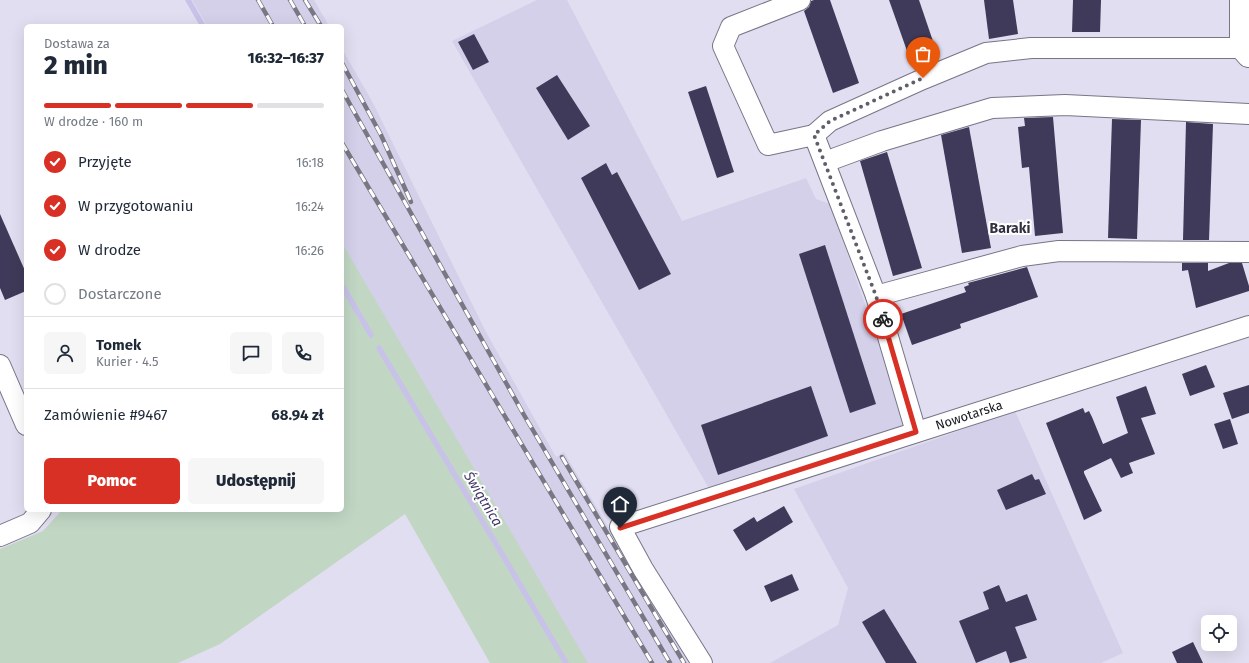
<!DOCTYPE html>
<html lang="pl">
<head>
<meta charset="utf-8">
<style>
	:root { --surface:#fff; --page:#f6f6f7; --text:#1f2937; --muted:#747a83; --line:#e0e1e3; --accent:#d93025 }
	body { margin:0; font-family:"Fira Sans",sans-serif; background:var(--page); color:var(--text); height:100vh; display:flex; flex-direction:column; font-size:15px; white-space:nowrap }
	* { box-sizing:border-box; margin:0 }
	p { font-size:13px; color:var(--muted) }
	.icon { flex:none; width:22px; height:22px; fill:none; stroke:currentColor; stroke-width:2; stroke-linecap:round; stroke-linejoin:round }
	.map { position:relative; flex:1; overflow:hidden }
	.details { position:absolute; left:24px; top:24px; width:320px; height:488px; display:flex; flex-direction:column; background:var(--surface); border-radius:6px; box-shadow:0 4px 16px #0002 }
	.details>* { flex:none }
	.buttons { position:absolute; left:1201px; top:615px; display:grid; gap:8px }
	.buttons a { display:grid; place-items:center; width:36px; height:36px; border-radius:6px; background:var(--surface); box-shadow:0 4px 16px #0002; font-size:20px }
	.pin { position:absolute; display:grid; place-items:center; width:34px; height:34px; color:#fff; margin:-41px -17px; border-radius:50% 50% 50% 0; rotate:-45deg; box-shadow:0 0 4px #0007 }
	.pin .icon { rotate:45deg }
	.courier { position:absolute; display:grid; place-items:center; width:40px; height:40px; margin:-20px; border:3px solid #d93025; border-radius:50%; background:#fff; color:#222; box-shadow:0 1px 5px #0007 }
	.headline em { font-style:normal; font-weight:800 }
	.headline div { display:flex; flex-direction:column-reverse }
	.headline { display:flex; align-items:center; justify-content:space-between; height:68px; padding:0 20px }
	h1 { font-size:26px; font-weight:800; line-height:30px }
	.bar { display:grid; grid-template-columns:repeat(4,1fr); gap:6px 4px; align-content:center; height:48px; padding:0 20px }
	.bar i { height:5px; border-radius:3px; background:var(--line) }
	.bar .on { background:var(--accent) }
	.bar p { grid-column:span 4 }
	.line { display:flex; align-items:center; gap:10px; padding:0 20px; border-top:1px solid var(--line) }
	.line div { flex:1 }
	.round { display:grid; place-items:center; flex:none; width:42px; height:42px; border-radius:6px; background:var(--page) }
	ol { padding:0 20px; list-style:none }
	li { display:flex; align-items:center; gap:12px; height:44px }
	li p { margin-inline-start:auto }
	li .icon { padding:4px; border-radius:50%; background:var(--accent); color:#fff; stroke-width:4 }
	li:last-child { color:var(--muted) }
	li i { width:22px; height:22px; border:2px solid var(--line); border-radius:50% }
	.button { display:flex; gap:8px; margin-top:auto; padding:8px 20px }
	.button a { flex:1; height:46px; border-radius:6px; background:var(--accent); color:#fff; font-size:16px; font-weight:800; line-height:46px; text-align:center }
	.button a+a { background:var(--page); color:var(--text) }
	.map>svg:first-child { display:block }
	.built { fill:#d4d0ea }
	.green { fill:#c1d7c4 }
	.lines { fill:none; stroke-linecap:round; stroke-linejoin:round }
	.stream { stroke:#c8c2e9; stroke-width:5.5 }
	.building { fill:#3f3a59 }
	.minor-casing { stroke:#777586; stroke-width:22 }
	.minor { stroke:#fff; stroke-width:20 }
	.rail-casing { stroke:#797783; stroke-width:4.5 }
	.rail { stroke:#fff; stroke-width:3; stroke-dasharray:9; stroke-linecap:butt }
	.done { stroke:#605f69; stroke-width:4; stroke-dasharray:0 7.2 }
	.route { stroke:#d93025; stroke-width:5 }
	.labels { text-anchor:middle; dominant-baseline:central; stroke-width:4; stroke-linejoin:round; paint-order:stroke }
	.street-label { font-size:13px; fill:#1b1a20; stroke:#fff }
	.neighbourhood-label { font-size:14px; font-weight:bold; fill:#33313f; stroke:#fff }
	.water-label { font-size:14px; font-style:italic; fill:#413768; stroke:#fff }
</style>
</head>
<body>
<div class="map">
<svg width="1249" height="663" viewBox="0 0 1249 663">
	<rect width="100%" height="100%" fill="#e1def1"/>
	<g class="built">
		<path d="M 192,0 L 314,0 L 329,26 L 207,26 Z"/>
		<path d="M 537,0 L 567,0 L 682,221 L 806,178 L 816,199 L 830,204 L 908,427 L 711,492 L 452,41 Z"/>
		<path d="M 342,49 L 372,101 L 486,332 L 556,457 L 564,452 L 688,663 L 584,663 L 342,252 Z"/>
		<path d="M 1015,411 L 1123,653 L 1101,663 L 770,663 L 838,625 L 848,588 L 794,489 Z"/>
	</g>
	<path class="green" d="M 342,243 L 588,663 L 490,663 L 405,514 L 220,644 L 178,663 L 0,663 L 0,549 L 43,531 L 62,510 L 342,510 Z"/>
	<g class="lines">
		<g class="stream">
			<path d="M 188,0 L 203,26"/>
			<path d="M 342,285 L 371,335"/>
			<path d="M 379,348 L 502,554 L 566,663"/>
		</g>
	</g>
	<g class="building">
		<path d="M 814,0 L 830,0 L 859,83 L 833,93 L 804,11 L 809,7 L 811,1 Z"/>
		<path d="M 889,0 L 919,0 L 938,56 L 912,65 Z"/>
		<path d="M 984,0 L 1013,0 L 1018,34 L 989,39 Z"/>
		<path d="M 1073,0 L 1101,0 L 1100,32 L 1072,32 Z"/>
		<path d="M 474,34 L 489,62 L 473,70 L 458,42 Z"/>
		<path d="M 557,75 L 590,126 L 568,140 L 536,88 Z"/>
		<path d="M 706,86 L 734,172 L 717,178 L 688,92 Z"/>
		<path d="M 1053,117 L 1063,233 L 1035,236 L 1029,167 L 1022,168 L 1018,127 L 1025,126 L 1024,118 Z"/>
		<path d="M 1112,119 L 1141,120 L 1137,239 L 1108,238 Z"/>
		<path d="M 1186,122 L 1213,124 L 1209,240 L 1183,240 Z"/>
		<path d="M 969,127 L 991,248 L 962,253 L 941,135 Z"/>
		<path d="M 887,152 L 922,268 L 893,276 L 860,161 Z"/>
		<path d="M 606,163 L 612,175 L 617,172 L 671,274 L 639,290 L 581,178 Z"/>
		<path d="M 0,214 L 26,273 L 26,291 L 5,300 L 0,288 Z"/>
		<path d="M 825,245 L 876,404 L 850,413 L 799,254 Z"/>
		<path d="M 1182,263 L 1208,263 L 1208,271 L 1229,263 L 1242,263 L 1249,286 L 1249,291 L 1196,308 L 1188,270 L 1182,271 Z"/>
		<path d="M 1027,267 L 1038,297 L 960,324 L 961,328 L 912,345 L 901,314 L 966,292 L 964,287 L 969,285 L 968,283 Z"/>
		<path d="M 1206,365 L 1215,387 L 1190,396 L 1182,374 Z"/>
		<path d="M 1249,385 L 1249,413 L 1232,419 L 1223,393 Z"/>
		<path d="M 811,386 L 828,436 L 718,475 L 701,425 Z"/>
		<path d="M 1146,386 L 1156,414 L 1141,418 L 1155,454 L 1129,463 L 1133,473 L 1121,478 L 1111,458 L 1084,471 L 1084,473 L 1102,511 L 1084,520 L 1046,423 L 1083,408 L 1085,413 L 1089,411 L 1092,417 L 1103,444 L 1128,433 L 1116,397 Z"/>
		<path d="M 1230,419 L 1238,444 L 1223,449 L 1214,424 Z"/>
		<path d="M 1032,474 L 1035,480 L 1039,479 L 1046,494 L 1006,510 L 997,490 Z"/>
		<path d="M 784,506 L 793,522 L 746,551 L 733,530 L 754,517 L 757,522 Z"/>
		<path d="M 792,574 L 799,590 L 771,602 L 764,586 Z"/>
		<path d="M 999,585 L 1006,602 L 1027,594 L 1037,620 L 1015,627 L 1027,658 L 1010,663 L 1006,651 L 976,663 L 959,621 L 989,609 L 983,592 Z"/>
		<path d="M 884,609 L 917,663 L 886,663 L 862,622 Z"/>
		<path d="M 1193,642 L 1203,663 L 1177,663 L 1172,652 Z"/>
	</g>
	<g class="lines">
		<g class="minor-casing">
			<g id="minor">
				<path d="M 800,0 L 731,27 L 723,46 L 768,145 L 814,135 L 876,296 L 916,432"/>
				<path d="M 1240,0 L 1240,48 L 1248,57"/>
				<path d="M 814,135 L 830,121 L 923,79 L 986,53 L 1031,48 L 1240,48"/>
				<path d="M 825,162 L 882,141 L 992,108 L 1065,105 L 1249,114"/>
				<path d="M 876,296 L 1022,256 L 1059,251 L 1249,252"/>
				<path d="M 0,365 L 26,425"/>
				<path d="M 0,536 L 30,523 L 41,510"/>
				<path d="M 702,663 L 643,569 L 620,527 L 1249,326"/>
			</g>
		</g>
		<use href="#minor" class="minor"/>
		<g class="rail-casing">
			<g id="rail">
				<path d="M 258,0 L 273,26"/>
				<path d="M 290,0 L 305,26"/>
				<path d="M 305,0 L 321,26"/>
				<path d="M 342,63 L 381,135 L 411,202"/>
				<path d="M 342,90 L 524,415 L 670,663"/>
				<path d="M 342,143 L 652,663"/>
				<path d="M 562,457 L 684,663"/>
			</g>
		</g>
		<use href="#rail" class="rail"/>
	</g>
	<g class="lines">
		<path class="done" d="M 883,319 L 876,296 L 814,135 L 830,121 L 923,78"/>
		<path class="route" d="M 620,528 L 916,432 L 883,319"/>
	</g>
	<g class="labels">
		<g class="street-label">
			<text transform="translate(969 415) rotate(-18)">Nowotarska</text>
		</g>
		<g class="neighbourhood-label">
			<text x="1010" y="228">Baraki</text>
		</g>
		<g class="water-label">
			<text transform="translate(483 499) rotate(59)">Świątnica</text>
		</g>
	</g>
</svg>
<div class="buttons">
<a><svg class="icon" aria-label="locate" viewBox="0 0 24 24"><circle cx="12" cy="12" r="6"/><path d="M12 2v4M12 18v4M2 12h4M18 12h4"/></svg></a>
</div>
<div class="pin" style="left:923px;top:78px;background:#ea580c"><svg class="icon" aria-label="bag" viewBox="0 0 24 24"><path d="M5 8h14l-1 12H6zM9 8a3 3 0 0 1 6 0"/></svg></div>
<div class="pin" style="left:620px;top:528px;background:#1f2937"><svg class="icon" aria-label="home" viewBox="0 0 24 24"><path d="M3 11l9-7 9 7M6 9v11h12V9"/></svg></div>
<div class="courier" style="left:883px;top:319px"><svg class="icon" aria-label="bike" viewBox="0 0 24 24"><circle cx="6" cy="16" r="4"/><circle cx="18" cy="16" r="4"/><path d="M6 16l4-8h5l3 8M10 8l3 8H6M13 5h3"/></svg></div>
<section class="details">
<div class="headline"><div><h1>2 min</h1><p>Dostawa za</p></div><em>16:32–16:37</em></div>
<div class="bar"><i class="on"></i><i class="on"></i><i class="on"></i><i></i><p>W drodze · 160 m</p></div>
<ol>
<li><svg class="icon" aria-label="check" viewBox="0 0 24 24"><path d="M5 12l5 5 9-10"/></svg>Przyjęte<p>16:18</p></li>
<li><svg class="icon" aria-label="check" viewBox="0 0 24 24"><path d="M5 12l5 5 9-10"/></svg>W przygotowaniu<p>16:24</p></li>
<li><svg class="icon" aria-label="check" viewBox="0 0 24 24"><path d="M5 12l5 5 9-10"/></svg>W drodze<p>16:26</p></li>
<li><i></i>Dostarczone</li>
</ol>
<div class="line" style="height:72px"><a class="round"><svg class="icon" aria-label="person" viewBox="0 0 24 24"><circle cx="12" cy="8" r="4"/><path d="M4 21q1-7 8-7t8 7"/></svg></a><div><b>Tomek</b><p>Kurier · 4.5</p></div><a class="round"><svg class="icon" aria-label="chat" viewBox="0 0 24 24"><path d="M4 5h16v11H9l-5 4z"/></svg></a><a class="round"><svg class="icon" aria-label="phone" viewBox="0 0 24 24"><path d="M5 4h4l2 5-3 2q2 4 5 5l2-3 5 2v4C11 20 4 13 5 4z"/></svg></a></div>
<div class="line" style="height:52px"><div>Zamówienie #9467</div><b>68.94 zł</b></div>
<div class="button"><a>Pomoc</a><a>Udostępnij</a></div>
</section>
</div>
</body>
</html>
